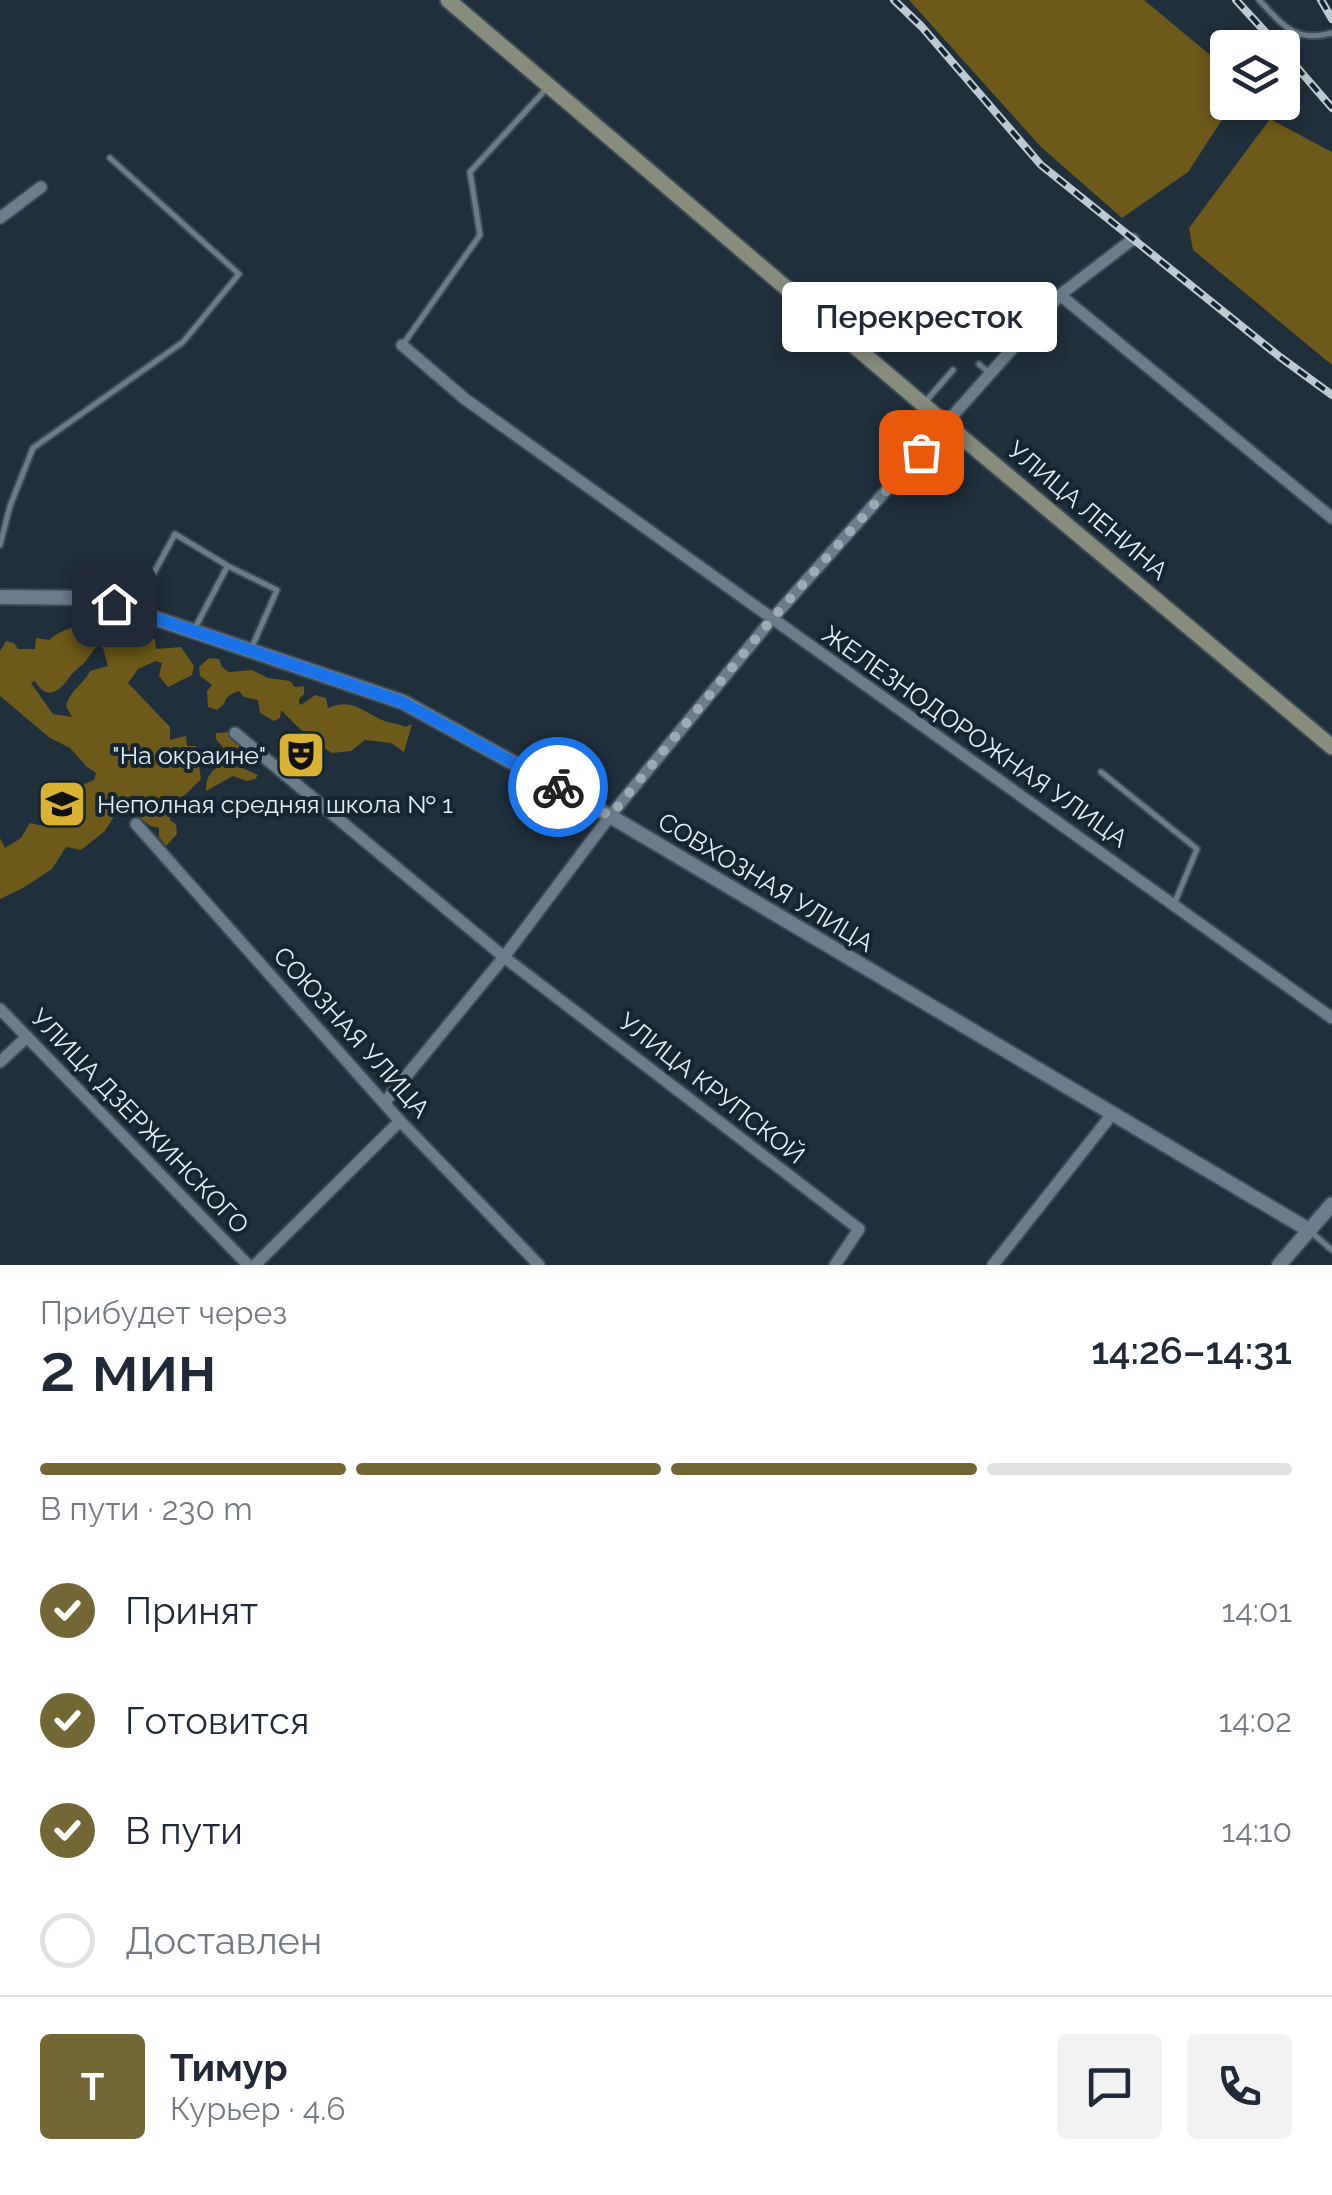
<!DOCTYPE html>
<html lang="ru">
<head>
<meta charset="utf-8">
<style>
	:root { --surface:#fff; --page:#f2f2f3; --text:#1f2937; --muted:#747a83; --line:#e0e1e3; --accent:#736735 }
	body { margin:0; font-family:Raleway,sans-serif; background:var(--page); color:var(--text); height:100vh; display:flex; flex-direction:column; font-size:38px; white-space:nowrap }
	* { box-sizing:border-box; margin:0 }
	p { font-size:32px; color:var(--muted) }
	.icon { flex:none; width:55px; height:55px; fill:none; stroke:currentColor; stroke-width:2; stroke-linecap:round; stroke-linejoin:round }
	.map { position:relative; height:1265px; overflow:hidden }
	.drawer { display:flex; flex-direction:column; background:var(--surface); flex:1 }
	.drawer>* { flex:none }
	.buttons { position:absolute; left:1210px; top:30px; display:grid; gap:20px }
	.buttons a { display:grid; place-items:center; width:90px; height:90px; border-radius:10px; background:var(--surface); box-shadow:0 5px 15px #0003; font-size:50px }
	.pin { position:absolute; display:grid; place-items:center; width:85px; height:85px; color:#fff; margin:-42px; border-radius:20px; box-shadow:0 5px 15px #0006 }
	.courier { position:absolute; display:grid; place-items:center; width:100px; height:100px; margin:-50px; border:8px solid #1a73e8; border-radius:50%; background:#fff; color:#222; box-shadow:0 2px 12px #0007 }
	.bubble { position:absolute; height:70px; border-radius:10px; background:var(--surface); box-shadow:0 5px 15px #0003; font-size:32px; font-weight:600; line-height:70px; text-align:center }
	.head em { font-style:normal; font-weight:600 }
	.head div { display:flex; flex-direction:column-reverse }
	.head { display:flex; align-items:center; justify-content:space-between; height:170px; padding:0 40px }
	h1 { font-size:65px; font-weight:600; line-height:75px }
	.bar { display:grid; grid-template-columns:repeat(4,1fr); gap:15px 10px; align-content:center; height:120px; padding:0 40px }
	.bar i { height:12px; border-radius:8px; background:var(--line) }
	.bar .on { background:var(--accent) }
	.bar p { grid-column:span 4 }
	.line { display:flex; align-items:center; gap:25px; padding:0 40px; border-top:2px solid var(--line) }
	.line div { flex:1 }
	.round { display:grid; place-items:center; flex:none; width:105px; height:105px; border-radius:10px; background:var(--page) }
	ol { padding:0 40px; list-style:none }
	li { display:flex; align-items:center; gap:30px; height:110px }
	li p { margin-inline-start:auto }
	li .icon { padding:10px; border-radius:50%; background:var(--accent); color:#fff; stroke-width:4 }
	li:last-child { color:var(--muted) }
	li i { width:55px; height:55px; border:5px solid var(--line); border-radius:50% }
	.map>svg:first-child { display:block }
	.forest { fill:#6d5919; fill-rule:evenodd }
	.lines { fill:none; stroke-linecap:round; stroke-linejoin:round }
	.service-casing { stroke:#3c4b55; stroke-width:9 }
	.minor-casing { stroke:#3c4b55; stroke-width:15 }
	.tertiary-casing { stroke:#3c4b55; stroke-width:18 }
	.secondary-casing { stroke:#3c4b55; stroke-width:19 }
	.service { stroke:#6b7d8c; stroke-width:5 }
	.minor { stroke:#6b7d8c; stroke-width:11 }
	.tertiary { stroke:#6b7d8c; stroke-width:14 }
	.secondary { stroke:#888c7d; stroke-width:15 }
	.rail-casing { stroke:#becad2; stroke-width:8 }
	.rail { stroke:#152531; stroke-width:4; stroke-dasharray:11; stroke-linecap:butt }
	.done { stroke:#9eabb5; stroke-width:10; stroke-dasharray:0 18 }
	.route { stroke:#1a73e8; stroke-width:12 }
	.labels { text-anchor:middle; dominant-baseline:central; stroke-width:8; stroke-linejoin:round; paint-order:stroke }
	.street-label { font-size:25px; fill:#e3eef6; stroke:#152531 }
	.poi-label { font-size:25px; fill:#e3eef6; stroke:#152531; text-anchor:end }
</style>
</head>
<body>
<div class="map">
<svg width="1332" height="1265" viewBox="0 0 1332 1265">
	<rect width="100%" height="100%" fill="#1f2f3b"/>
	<g class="forest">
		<path d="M 909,0 L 1144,0 L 1227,69 L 1228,102 L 1233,103 L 1188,172 L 1122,218 L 1041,147 Z"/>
		<path d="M 1270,119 L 1332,152 L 1332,365 L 1193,250 L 1189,228 Z"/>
		<path d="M 113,623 L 131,625 L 135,636 L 140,639 L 155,639 L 156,649 L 181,647 L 194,666 L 192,675 L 168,687 L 159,676 L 162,663 L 156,661 L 138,669 L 128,683 L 170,727 L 170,740 L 186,736 L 187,746 L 196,746 L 201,779 L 179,801 L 170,802 L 166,806 L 171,821 L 176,824 L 177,834 L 166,846 L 159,837 L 159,828 L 150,826 L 135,814 L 114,816 L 105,831 L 81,850 L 66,847 L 52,869 L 23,888 L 0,899 L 0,838 L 5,848 L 21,838 L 30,823 L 43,826 L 58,821 L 59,816 L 73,798 L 80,798 L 78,790 L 82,785 L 94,780 L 96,773 L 87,767 L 70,748 L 50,738 L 0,696 L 0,651 L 6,641 L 14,643 L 18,649 L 35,649 L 36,638 L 49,640 C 67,624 90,625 113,623 ZM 98,645 L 103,648 L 108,666 L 90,671 C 84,684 70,690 66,706 L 72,717 L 53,714 L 31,683 L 35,681 C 48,703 61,690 71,675 C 74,671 79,668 83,664 C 89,658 92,651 98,645 Z"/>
		<path d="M 209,658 L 219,659 L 222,667 L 229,672 L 252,670 L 268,678 L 290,681 L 295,687 L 304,686 L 304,694 L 299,699 L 299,703 L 301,705 L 315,695 L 326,698 L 328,708 C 352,698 361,710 382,720 C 390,724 396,722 405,727 L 412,724 L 404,752 L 391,743 L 365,740 L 351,751 L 332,753 L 323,747 L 322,734 L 302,731 L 281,710 L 280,718 L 274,721 L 260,713 L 258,700 L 244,697 L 239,691 C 231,694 226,696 224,704 L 217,710 L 208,707 L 207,691 L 212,685 L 200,676 L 199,667 Z"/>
		<path d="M 230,732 L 244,754 L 244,764 L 240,767 L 258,775 L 255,779 L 247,781 L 233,776 L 206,791 C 205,778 211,770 223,764 L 228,768 L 235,766 L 232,758 L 216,739 L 216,733 Z"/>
	</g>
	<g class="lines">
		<g class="service-casing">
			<g id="service">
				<path d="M 1259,0 C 1283,25 1294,43 1332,33"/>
				<path d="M 404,343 L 480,235 L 470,172 L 546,89"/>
				<path d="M 979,364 L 988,372"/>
				<path d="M 926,401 L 953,370"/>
				<path d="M 0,545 L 10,506 L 33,448 L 183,342 L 239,274 L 110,158"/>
				<path d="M 135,608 L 175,534 L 228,566 L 277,590 L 251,649"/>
				<path d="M 195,628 L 227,567"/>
				<path d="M 1101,772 L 1197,849 L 1175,902"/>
				<path d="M 1311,1232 L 1332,1250"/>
			</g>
		</g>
		<g class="minor-casing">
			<g id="minor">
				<path d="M 0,218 L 41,187"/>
				<path d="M 1060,295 L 1332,518"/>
				<path d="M 402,345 L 465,399 L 1332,1018"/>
				<path d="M 235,733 L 504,957 L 859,1229 L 835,1265"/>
				<path d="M 136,824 L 400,1121 L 539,1265"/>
				<path d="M 0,1009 L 248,1265"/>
				<path d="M 0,1062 L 27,1037"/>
				<path d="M 385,1102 L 504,957 L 610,816 L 772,619 L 1060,295 L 1133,239"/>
				<path d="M 255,1265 L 400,1121"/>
				<path d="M 993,1265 L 1113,1113"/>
			</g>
		</g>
		<g class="tertiary-casing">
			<g id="tertiary">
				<path d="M 0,597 L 95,598 L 403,702 L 610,816 L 1309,1230"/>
				<path d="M 1279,1265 L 1332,1204"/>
			</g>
		</g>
		<g class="secondary-casing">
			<path id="secondary" d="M 448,0 L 946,424 L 1332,747"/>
		</g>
		<use href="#service" class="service"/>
		<use href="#minor" class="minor"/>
		<use href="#tertiary" class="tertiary"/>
		<use href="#secondary" class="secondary"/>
		<g class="rail-casing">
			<g id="rail">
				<path d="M 894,0 L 922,27 L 1041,165 L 1280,357 L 1332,395"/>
				<path d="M 1236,0 L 1280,48"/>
				<path d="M 1321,0 L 1332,19"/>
				<path d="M 1282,50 L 1332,108"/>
			</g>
		</g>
		<use href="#rail" class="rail"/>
	</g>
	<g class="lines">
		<path class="done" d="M 558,787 L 610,816 L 772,619 L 921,452"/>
		<path class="route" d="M 114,604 L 402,702 L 558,787"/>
	</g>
	<defs>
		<g id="theatre-square" transform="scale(2.5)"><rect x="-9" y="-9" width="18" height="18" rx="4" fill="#dab333" stroke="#152531"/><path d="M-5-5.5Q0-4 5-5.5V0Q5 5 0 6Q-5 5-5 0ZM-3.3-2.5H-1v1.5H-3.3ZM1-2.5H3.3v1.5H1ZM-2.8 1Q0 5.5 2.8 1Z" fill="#111"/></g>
		<g id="school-square" transform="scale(2.5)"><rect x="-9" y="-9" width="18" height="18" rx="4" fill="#dab333" stroke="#152531"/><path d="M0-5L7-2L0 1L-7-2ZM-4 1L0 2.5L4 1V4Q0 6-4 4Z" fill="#111"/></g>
	</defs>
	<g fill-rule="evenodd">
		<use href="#theatre-square" x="301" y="755"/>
		<use href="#school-square" x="62" y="804"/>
	</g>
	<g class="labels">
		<g class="street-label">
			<text transform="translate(1088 510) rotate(40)">УЛИЦА ЛЕНИНА</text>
			<text transform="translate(975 736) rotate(35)">ЖЕЛЕЗНОДОРОЖНАЯ УЛИЦА</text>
			<text transform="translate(766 882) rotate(31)">СОВХОЗНАЯ УЛИЦА</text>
			<text transform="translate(352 1032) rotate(48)">СОЮЗНАЯ УЛИЦА</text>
			<text transform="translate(712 1088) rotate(38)">УЛИЦА КРУПСКОЙ</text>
			<text transform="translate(140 1121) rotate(46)">УЛИЦА ДЗЕРЖИНСКОГО</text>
		</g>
		<g class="poi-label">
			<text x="266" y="755">"На окраине"</text>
			<text x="97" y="804" text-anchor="start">Неполная средняя школа № 1</text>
		</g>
	</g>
</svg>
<div class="buttons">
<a><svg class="icon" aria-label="layers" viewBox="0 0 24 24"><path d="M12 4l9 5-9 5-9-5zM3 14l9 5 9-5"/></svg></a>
</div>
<div class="pin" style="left:921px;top:452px;background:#ea580c"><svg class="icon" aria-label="bag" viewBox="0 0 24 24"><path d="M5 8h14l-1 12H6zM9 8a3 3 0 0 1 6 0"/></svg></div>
<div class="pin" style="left:114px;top:604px;background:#1f2937"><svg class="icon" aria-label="home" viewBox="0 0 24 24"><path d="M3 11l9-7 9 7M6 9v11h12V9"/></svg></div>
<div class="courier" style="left:558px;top:787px"><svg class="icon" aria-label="bike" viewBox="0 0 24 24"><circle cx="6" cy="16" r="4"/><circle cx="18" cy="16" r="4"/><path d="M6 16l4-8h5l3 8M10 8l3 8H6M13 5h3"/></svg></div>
<div class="bubble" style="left:782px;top:282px;width:275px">Перекресток</div>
</div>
<section class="drawer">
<div class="head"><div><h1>2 мин</h1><p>Прибудет через</p></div><em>14:26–14:31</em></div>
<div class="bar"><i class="on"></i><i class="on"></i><i class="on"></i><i></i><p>В пути · 230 m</p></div>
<ol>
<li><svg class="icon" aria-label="check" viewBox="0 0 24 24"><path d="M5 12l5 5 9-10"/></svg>Принят<p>14:01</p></li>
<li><svg class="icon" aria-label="check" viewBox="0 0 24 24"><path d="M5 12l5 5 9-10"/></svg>Готовится<p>14:02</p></li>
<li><svg class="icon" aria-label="check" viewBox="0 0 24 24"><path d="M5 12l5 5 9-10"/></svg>В пути<p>14:10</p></li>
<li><i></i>Доставлен</li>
</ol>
<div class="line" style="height:180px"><b class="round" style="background:var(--accent);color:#fff">Т</b><div><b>Тимур</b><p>Курьер · 4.6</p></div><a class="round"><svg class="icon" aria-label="chat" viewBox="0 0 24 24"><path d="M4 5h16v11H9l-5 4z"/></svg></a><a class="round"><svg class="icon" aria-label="phone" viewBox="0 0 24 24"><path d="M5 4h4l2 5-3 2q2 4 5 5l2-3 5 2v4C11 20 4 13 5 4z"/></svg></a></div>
</section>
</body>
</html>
